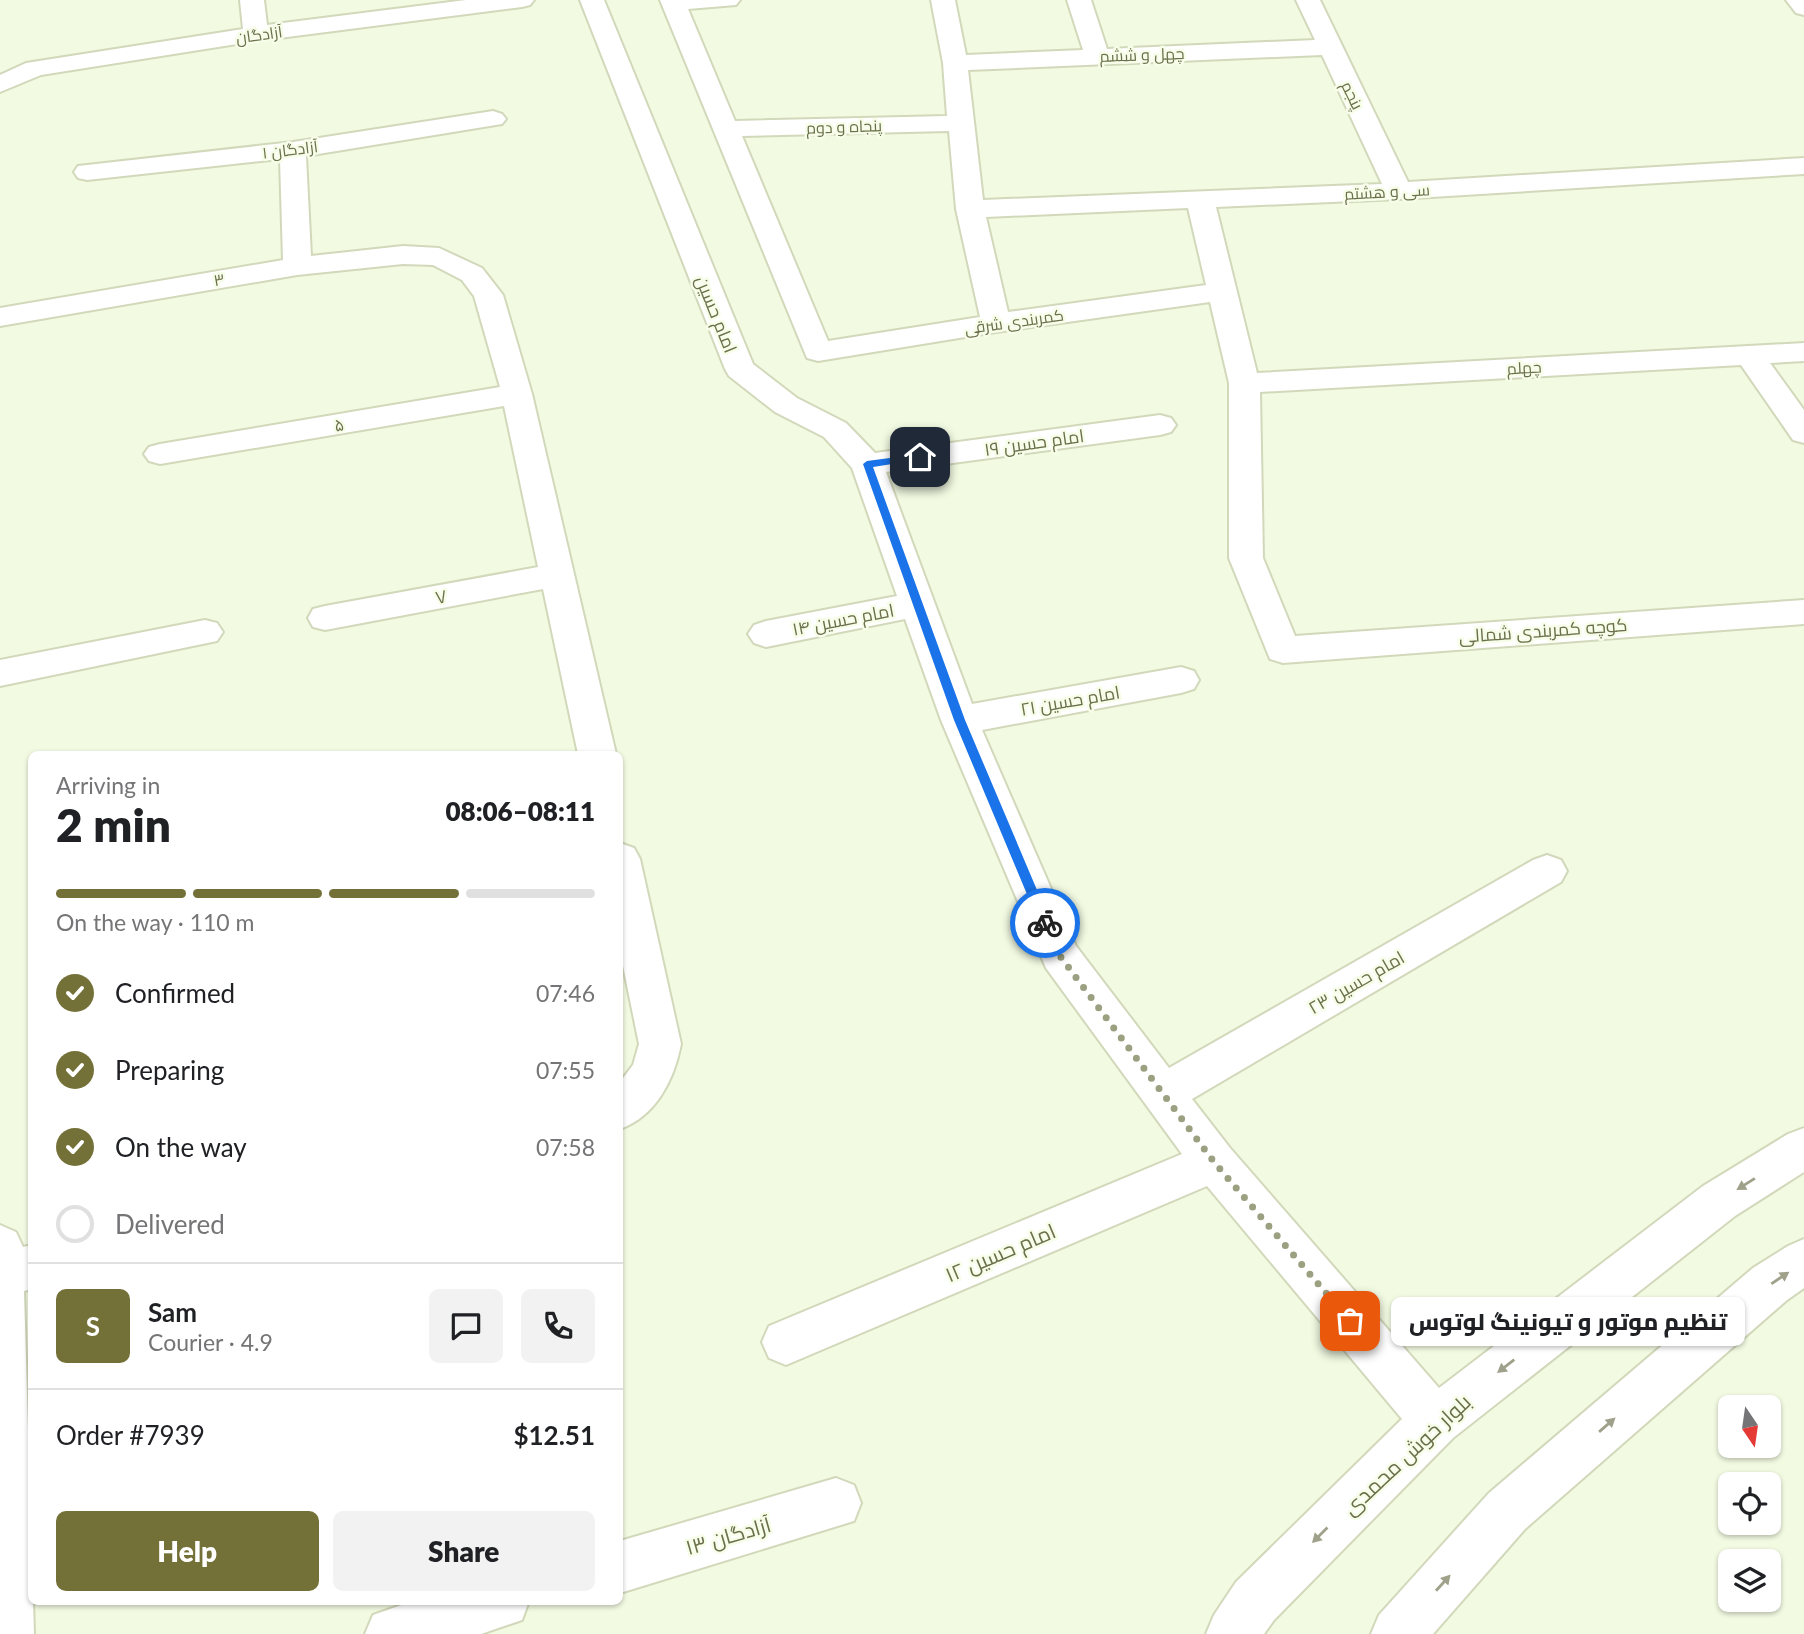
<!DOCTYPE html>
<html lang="en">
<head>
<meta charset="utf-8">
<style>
	:root { --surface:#fff; --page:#f2f2f2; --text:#202124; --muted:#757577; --line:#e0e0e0; --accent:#747138 }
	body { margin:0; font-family:Lato,Cairo,sans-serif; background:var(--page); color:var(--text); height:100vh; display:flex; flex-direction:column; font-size:26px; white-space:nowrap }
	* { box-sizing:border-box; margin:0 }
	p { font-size:23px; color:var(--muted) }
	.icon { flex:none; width:38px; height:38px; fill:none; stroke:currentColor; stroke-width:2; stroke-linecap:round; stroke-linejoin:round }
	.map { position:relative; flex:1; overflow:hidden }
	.sheet { position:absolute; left:28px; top:751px; width:595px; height:854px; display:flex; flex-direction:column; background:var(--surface); border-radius:10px; box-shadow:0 2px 5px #0004 }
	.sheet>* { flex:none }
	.needle { width:46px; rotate:167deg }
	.controls { position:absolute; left:1718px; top:1395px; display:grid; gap:14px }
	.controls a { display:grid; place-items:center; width:63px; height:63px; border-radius:10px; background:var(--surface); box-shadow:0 2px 5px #0004; font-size:35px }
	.pin { position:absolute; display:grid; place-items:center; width:60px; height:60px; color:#fff; margin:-30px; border-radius:14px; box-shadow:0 4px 10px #0006 }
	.courier { position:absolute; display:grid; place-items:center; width:70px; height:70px; margin:-35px; border:5px solid #1a73e8; border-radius:50%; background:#fff; color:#222; box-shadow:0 2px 9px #0007 }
	.bubble { position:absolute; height:49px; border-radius:10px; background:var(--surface); box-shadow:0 2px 5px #0004; font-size:23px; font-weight:800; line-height:49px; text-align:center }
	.head em { font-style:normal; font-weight:800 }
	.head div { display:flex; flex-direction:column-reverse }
	.head { display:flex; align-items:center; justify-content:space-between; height:119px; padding:0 28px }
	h1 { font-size:46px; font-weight:800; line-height:52px }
	.bar { display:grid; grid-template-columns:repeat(4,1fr); gap:10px 7px; align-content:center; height:84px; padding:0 28px }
	.bar i { height:9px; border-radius:5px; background:var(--line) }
	.bar .selected { background:var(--accent) }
	.bar p { grid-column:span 4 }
	.line { display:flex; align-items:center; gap:18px; padding:0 28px; border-top:2px solid var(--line) }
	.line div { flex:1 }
	.round { display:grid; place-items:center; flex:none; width:74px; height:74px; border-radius:10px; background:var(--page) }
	ol { padding:0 28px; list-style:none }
	li { display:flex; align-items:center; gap:21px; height:77px }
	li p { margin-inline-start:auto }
	li .icon { padding:7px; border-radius:50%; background:var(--accent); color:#fff; stroke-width:4 }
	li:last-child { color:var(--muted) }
	li i { width:38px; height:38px; border:4px solid var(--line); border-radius:50% }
	.action { display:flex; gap:14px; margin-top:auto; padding:14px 28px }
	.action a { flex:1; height:80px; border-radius:10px; background:var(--accent); color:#fff; font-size:28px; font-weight:800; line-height:80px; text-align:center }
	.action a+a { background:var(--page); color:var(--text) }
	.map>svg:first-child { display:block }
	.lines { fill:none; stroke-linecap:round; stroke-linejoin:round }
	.minor-casing { stroke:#d2d8ba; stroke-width:4 }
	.minor { fill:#fff; fill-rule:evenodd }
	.oneway { fill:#9fa18a }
	.route { fill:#1a73e8 }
	.done { stroke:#9ba080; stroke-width:7; stroke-dasharray:0 12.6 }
	.labels { text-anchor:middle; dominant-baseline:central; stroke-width:5; stroke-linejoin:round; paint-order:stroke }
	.far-street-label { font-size:16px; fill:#6c6f4b; stroke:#f6fde8 }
	.street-label { font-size:18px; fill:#6c6f4b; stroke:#f6fde8 }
	.near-street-label { font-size:21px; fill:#6c6f4b; stroke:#f6fde8 }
</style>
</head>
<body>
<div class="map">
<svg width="1804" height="1634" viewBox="0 0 1804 1634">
	<rect width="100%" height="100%" fill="#f2fae2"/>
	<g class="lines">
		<g class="minor-casing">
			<g id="minor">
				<path d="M 240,0 L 264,0 L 267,25 L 466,0 L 534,0 L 530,5 L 522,7 L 256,41 L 41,75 L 0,92 L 0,75 L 26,63 L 243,29 Z"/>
				<path d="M 580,0 L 604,0 L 753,364 L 797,398 L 846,423 L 875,453 L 1160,415 L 1171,418 L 1176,425 L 1171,432 L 1160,435 L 886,472 L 972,704 L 1181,667 L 1194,671 L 1199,680 L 1194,689 L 1181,693 L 982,730 L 1076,946 L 1169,1068 L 1533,860 L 1547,855 L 1561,860 L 1567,871 L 1561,882 L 1192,1099 L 1230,1148 L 1439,1388 L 1703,1186 L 1788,1134 L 1804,1128 L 1804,1172 L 1735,1216 L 1453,1438 L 1274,1620 L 1264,1634 L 1206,1634 L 1214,1615 L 1236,1582 L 1402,1419 L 1207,1186 L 786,1365 L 769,1358 L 762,1342 L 769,1326 L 1182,1154 L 1046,968 L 941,720 L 905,619 L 766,647 L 754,643 L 748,634 L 754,625 L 766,621 L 897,596 L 852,468 L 824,437 L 775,412 L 729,376 L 725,369 Z"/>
				<path d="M 660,0 L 740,0 L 736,5 L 688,9 L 735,121 L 947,116 L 943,63 L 931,0 L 955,0 L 966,55 L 1083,50 L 1067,0 L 1091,0 L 1107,49 L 1315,40 L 1296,0 L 1320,0 L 1408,182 L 1804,158 L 1804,174 L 1399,199 L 1216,207 L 1257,373 L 1804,343 L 1804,361 L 1770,363 L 1804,410 L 1804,443 L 1793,440 L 1741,365 L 1260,392 L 1263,558 L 1295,636 L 1804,600 L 1804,624 L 1283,663 L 1270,659 L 1229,558 L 1229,383 L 1210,302 L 996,332 L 818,361 L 807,358 ZM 1322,55 L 1382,184 L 983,200 L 968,70 ZM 949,131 L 956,209 L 980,317 L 828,341 L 742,136 ZM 1188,208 L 1206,285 L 1008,312 L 986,217 Z"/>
				<path d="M 1786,0 L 1804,0 L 1804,15 L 1796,13 Z"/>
				<path d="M 493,111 L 502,114 L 506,119 L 502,124 L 306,156 L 311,256 L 403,246 L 439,248 L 482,268 L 503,295 L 532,394 L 616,754 L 578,754 L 543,589 L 325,630 L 313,627 L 308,618 L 313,609 L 325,606 L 538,567 L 504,406 L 160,464 L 149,461 L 144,454 L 149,447 L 160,444 L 500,387 L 474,296 L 462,280 L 433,265 L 403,264 L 297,275 L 0,326 L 0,308 L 283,260 L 280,159 L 87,180 L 78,178 L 74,172 L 78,166 L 293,142 Z"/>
				<path d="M 205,620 L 217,623 L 223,632 L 217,641 L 0,686 L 0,660 Z"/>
				<path d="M 620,843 L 634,848 L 640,859 L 681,1044 C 674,1080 656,1116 620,1129 L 620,1082 L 633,1065 L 639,1044 L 620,951 Z"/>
				<path d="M 0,1225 L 16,1232 L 23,1247 L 32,1245 L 32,1289 L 24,1291 L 34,1634 L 0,1634 Z"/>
				<path d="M 1804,1239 L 1804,1288 L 1787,1300 L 1525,1529 L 1433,1634 L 1371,1634 L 1379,1615 L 1489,1493 L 1753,1268 L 1788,1246 Z"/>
				<path d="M 836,1478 L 854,1485 L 861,1503 L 854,1521 L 620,1593 L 620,1541 Z"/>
				<path d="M 413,1601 L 529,1601 L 522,1620 L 481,1634 L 365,1634 L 373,1615 Z"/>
			</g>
		</g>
		<use href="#minor" class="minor"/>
	</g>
	<defs><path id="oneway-solid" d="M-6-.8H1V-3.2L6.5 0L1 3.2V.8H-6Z" transform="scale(1.75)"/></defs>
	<g class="oneway">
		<use href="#oneway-solid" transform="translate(1746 1184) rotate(148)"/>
		<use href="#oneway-solid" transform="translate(1780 1278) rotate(-34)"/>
		<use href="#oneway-solid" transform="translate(1506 1366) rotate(142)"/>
		<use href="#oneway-solid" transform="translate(1607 1425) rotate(-41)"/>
		<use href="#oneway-solid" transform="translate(1320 1535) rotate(135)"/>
		<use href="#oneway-solid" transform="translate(1443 1583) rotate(-48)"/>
	</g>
	<path class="route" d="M 920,454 L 925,457 L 924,459 L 873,467 L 965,720 L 1051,923 L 1045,928 L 1039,923 L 954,720 L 863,464 L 867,461 Z"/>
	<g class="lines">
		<path class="done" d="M 1045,923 L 1060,956 L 1214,1162 L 1350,1321"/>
	</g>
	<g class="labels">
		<g class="far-street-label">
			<text transform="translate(259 34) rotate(-8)">آزادگان</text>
			<text transform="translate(1142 54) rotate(-2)">چهل و ششم</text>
			<text transform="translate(1353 95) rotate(64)">پنجم</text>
			<text transform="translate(844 126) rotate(-2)">پنجاه و دوم</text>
			<text transform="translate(290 149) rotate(-7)">آزادگان ۱</text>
			<text transform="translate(1387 191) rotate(-3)">سی و هشتم</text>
			<text transform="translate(219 279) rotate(-10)">۳</text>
			<text transform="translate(1014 321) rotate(-8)">کمربندی شرقی</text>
			<text transform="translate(1524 367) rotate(-3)">چهلم</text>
		</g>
		<g class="street-label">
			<text transform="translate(717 314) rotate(68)">امام حسین</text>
			<text transform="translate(339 424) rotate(-9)">۵</text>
			<text transform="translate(1034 442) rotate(-8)">امام حسین ۱۹</text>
			<text transform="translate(441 596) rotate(-11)">۷</text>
			<text transform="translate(843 619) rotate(-11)">امام حسین ۱۴</text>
			<text transform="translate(1543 630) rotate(-4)">کوچه کمربندی شمالی</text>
			<text transform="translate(1070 700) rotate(-10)">امام حسین ۲۱</text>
			<text transform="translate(1356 982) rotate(-30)">امام حسین ۲۳</text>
		</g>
		<g class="near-street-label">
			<text transform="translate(1000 1252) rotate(-23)">امام حسین ۱۲</text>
			<text transform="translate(1406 1454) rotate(-43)">بلوار خوش محمدی</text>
			<text transform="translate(728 1535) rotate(-16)">آزادگان ۱۳</text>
		</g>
	</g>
</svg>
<div class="controls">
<a><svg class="needle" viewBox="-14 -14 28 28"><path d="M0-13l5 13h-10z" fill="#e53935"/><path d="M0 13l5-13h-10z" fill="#757577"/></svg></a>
<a><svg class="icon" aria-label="locate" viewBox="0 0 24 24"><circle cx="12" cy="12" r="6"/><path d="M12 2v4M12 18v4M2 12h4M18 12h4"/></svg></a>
<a><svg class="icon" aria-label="layers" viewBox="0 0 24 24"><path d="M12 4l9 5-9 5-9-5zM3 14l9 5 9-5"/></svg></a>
</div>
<div class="pin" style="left:1350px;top:1321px;background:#ea580c"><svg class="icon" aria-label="bag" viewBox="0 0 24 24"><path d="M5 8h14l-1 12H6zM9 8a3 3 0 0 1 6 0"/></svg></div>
<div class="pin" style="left:920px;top:457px;background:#1f2937"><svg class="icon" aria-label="home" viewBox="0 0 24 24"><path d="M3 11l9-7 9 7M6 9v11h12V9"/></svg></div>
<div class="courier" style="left:1045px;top:923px"><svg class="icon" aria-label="bike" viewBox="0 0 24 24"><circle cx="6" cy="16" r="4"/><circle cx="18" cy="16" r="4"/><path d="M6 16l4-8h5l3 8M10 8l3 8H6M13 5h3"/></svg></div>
<div class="bubble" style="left:1391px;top:1297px;width:354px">تنظیم موتور و تیونینگ لوتوس</div>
<section class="sheet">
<div class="head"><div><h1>2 min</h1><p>Arriving in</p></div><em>08:06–08:11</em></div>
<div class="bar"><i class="selected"></i><i class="selected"></i><i class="selected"></i><i></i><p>On the way · 110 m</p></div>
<ol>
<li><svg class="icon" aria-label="check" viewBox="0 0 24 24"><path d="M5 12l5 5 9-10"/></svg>Confirmed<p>07:46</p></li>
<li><svg class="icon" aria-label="check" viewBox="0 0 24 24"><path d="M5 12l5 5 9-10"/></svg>Preparing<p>07:55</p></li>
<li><svg class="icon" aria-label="check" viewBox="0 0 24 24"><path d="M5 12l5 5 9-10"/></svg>On the way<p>07:58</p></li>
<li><i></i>Delivered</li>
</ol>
<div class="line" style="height:126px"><b class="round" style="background:var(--accent);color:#fff">S</b><div><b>Sam</b><p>Courier · 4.9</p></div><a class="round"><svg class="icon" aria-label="chat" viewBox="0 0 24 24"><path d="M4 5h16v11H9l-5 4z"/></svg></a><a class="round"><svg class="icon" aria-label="phone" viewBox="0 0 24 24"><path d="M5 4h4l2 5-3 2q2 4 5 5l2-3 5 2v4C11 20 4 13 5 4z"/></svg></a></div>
<div class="line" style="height:91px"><div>Order #7939</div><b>$12.51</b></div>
<div class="action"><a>Help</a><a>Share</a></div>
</section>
</div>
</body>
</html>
